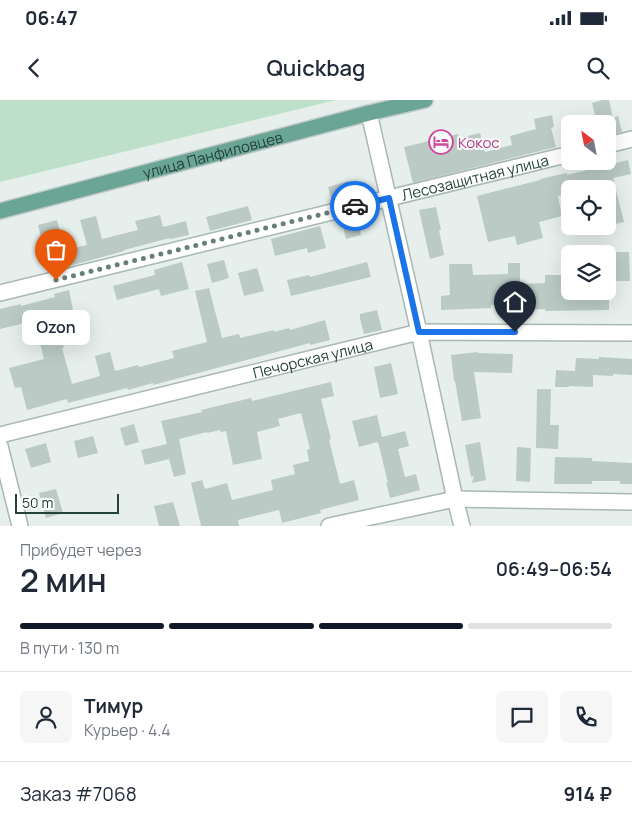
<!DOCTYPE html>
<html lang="ru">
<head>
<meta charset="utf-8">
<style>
	:root { --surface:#fff; --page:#f6f6f7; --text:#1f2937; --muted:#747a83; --line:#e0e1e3; --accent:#111827 }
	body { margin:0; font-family:Manrope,sans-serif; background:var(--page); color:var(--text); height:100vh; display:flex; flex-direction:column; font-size:19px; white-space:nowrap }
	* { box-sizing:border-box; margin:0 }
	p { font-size:16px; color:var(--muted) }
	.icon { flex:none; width:28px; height:28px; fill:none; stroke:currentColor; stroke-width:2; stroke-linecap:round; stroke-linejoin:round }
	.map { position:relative; height:426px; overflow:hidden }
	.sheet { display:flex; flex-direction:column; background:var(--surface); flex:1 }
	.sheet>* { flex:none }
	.needle { width:32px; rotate:328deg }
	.buttons { position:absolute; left:561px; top:15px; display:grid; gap:10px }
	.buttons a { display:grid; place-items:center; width:55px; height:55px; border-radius:8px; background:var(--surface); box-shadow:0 5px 20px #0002; font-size:25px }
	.scale { position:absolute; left:15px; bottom:12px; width:104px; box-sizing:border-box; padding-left:5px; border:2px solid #24423a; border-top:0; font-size:14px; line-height:18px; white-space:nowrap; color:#24423a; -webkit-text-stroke:4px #f7fbf9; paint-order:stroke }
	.pin { position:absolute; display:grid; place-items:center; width:42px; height:42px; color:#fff; margin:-51px -21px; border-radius:50% 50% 50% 0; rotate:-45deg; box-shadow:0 0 5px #0007 }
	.pin .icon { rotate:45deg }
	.courier { position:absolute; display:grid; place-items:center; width:50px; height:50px; margin:-25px; border:4px solid #1a73e8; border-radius:50%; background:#fff; color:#222; box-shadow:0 1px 6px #0007 }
	.bubble { position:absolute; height:35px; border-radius:8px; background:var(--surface); box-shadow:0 5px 20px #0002; font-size:16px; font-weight:600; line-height:35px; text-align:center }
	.overview em { font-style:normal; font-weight:600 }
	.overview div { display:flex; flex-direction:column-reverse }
	.overview { display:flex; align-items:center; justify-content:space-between; height:85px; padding:0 20px }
	h1 { font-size:32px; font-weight:600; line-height:38px }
	.bar { display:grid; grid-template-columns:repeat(4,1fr); gap:8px 5px; align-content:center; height:60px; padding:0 20px }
	.bar i { height:6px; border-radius:4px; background:var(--line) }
	.bar .active { background:var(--accent) }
	.bar p { grid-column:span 4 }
	.line { display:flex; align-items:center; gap:12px; padding:0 20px; border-top:1px solid var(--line) }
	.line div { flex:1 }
	.round { display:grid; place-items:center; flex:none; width:52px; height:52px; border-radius:8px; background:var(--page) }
	.status { display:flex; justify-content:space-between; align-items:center; height:35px; padding:0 25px; background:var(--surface); direction:ltr }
	.status svg { height:14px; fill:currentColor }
	header { display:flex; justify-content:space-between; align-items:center; height:65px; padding:0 20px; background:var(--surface); font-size:22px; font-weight:600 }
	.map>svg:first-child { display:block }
	.green { fill:#bfe0c8 }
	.building { fill:#bbcac4 }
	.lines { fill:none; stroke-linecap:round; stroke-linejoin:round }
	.minor-casing { stroke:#a8b8b2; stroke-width:18 }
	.tertiary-casing { stroke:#a8b8b2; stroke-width:18 }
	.primary-casing { stroke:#c2cac8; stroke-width:18 }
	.minor { stroke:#fff; stroke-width:15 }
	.tertiary { stroke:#fff; stroke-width:15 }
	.primary { stroke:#6aa596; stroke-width:15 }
	.done { stroke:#687f78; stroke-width:5; stroke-dasharray:0 9 }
	.route { stroke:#1a73e8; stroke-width:6 }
	.labels { text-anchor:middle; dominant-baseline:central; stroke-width:4; stroke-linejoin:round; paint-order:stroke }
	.hotel-label { font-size:15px; fill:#b23c85; stroke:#f7fbf9; text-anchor:start }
	.street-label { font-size:15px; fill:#24423a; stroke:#f7fbf9 }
</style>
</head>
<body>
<div class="status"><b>06:47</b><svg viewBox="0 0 49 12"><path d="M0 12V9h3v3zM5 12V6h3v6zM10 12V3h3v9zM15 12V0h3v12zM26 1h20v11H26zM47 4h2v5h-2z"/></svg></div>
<header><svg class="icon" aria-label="back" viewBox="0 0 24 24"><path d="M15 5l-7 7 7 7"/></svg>Quickbag<svg class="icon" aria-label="search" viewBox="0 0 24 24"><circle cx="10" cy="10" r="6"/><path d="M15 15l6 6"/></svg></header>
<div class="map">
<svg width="632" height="426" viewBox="0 0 632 426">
	<rect width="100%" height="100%" fill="#e6efeb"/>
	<path class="green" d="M 0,0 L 336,0 L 0,82 Z"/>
	<g class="building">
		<path d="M 603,0 L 609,0 L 613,18 L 618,16 L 622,32 L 608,35 L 608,24 L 597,24 L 592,3 Z"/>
		<path d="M 552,15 L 554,27 L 551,28 L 556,47 L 413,83 L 404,47 L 458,34 L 459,38 L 480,33 L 485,52 L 512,45 L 510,36 L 536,29 L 534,19 Z"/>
		<path d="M 628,60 L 631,74 L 613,78 L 624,122 L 611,125 L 608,107 L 608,80 L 570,89 L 570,93 L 558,96 L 562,116 L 539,122 L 543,138 L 517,145 L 515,136 L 488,142 L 477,96 L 540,80 L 540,79 L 553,76 L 567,73 L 567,75 Z"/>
		<path d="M 349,81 L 353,97 L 332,102 L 328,87 Z"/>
		<path d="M 248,106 L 252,120 L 210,131 L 206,117 Z"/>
		<path d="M 436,107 L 441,130 L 439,130 L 444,155 L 430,159 L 419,110 Z"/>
		<path d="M 160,115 L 163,127 L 186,121 L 189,135 L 170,139 L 170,138 L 124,150 L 124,151 L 62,168 L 58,152 L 87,145 L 80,120 L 96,116 L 102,139 L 138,130 L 135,121 Z"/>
		<path d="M 357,119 L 361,135 L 346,139 L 342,123 Z"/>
		<path d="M 57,120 L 62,139 L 43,144 L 38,125 Z"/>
		<path d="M 320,126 L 326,148 L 308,153 L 307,148 L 275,156 L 271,139 Z"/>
		<path d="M 609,152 L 629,152 L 630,181 L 609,181 Z"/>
		<path d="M 224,160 L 229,178 L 212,183 L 207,164 Z"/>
		<path d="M 182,162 L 189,189 L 161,196 L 159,189 L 117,200 L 113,186 L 155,175 L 154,170 Z"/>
		<path d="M 367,162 L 371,177 L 291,196 L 287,180 L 309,175 L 310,177 Z"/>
		<path d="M 508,163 L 520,163 L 520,184 L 545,183 L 545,175 L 562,175 L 562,176 L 570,176 L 570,191 L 609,192 L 609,210 L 545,211 L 545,209 L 521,210 L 520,205 L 491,205 L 491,208 L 441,210 L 441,196 L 450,195 L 449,164 L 472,164 L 473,175 L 508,174 Z"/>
		<path d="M 257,168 L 264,191 L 244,196 L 238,173 Z"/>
		<path d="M 209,188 L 222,238 L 239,234 L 240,238 L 274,230 L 274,232 L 289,228 L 290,230 L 325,220 L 330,240 L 310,245 L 310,243 L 153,285 L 153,283 L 128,290 L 127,288 L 68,303 L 67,299 L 27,310 L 21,287 L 15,288 L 9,268 L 44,259 L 35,223 L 30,224 L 29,222 L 0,229 L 0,209 L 21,204 L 21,206 L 55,197 L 54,194 L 69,190 L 73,210 L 55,214 L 64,248 L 62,248 L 72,284 L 100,276 L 95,256 L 110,252 L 115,271 L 138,265 L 139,267 L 174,258 L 172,251 L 207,242 L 195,191 Z"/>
		<path d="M 377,210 L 382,230 L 364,234 L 360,219 L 360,214 Z"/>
		<path d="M 478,252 L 478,253 L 513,254 L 512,273 L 474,272 L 481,318 L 462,321 L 455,281 L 454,281 L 451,255 Z"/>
		<path d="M 599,257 L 632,259 L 632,275 L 613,274 L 613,276 L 593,275 L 593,287 L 569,286 L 569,287 L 555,287 L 556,270 L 575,271 L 576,258 L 599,259 Z"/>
		<path d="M 391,263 L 398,294 L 380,298 L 374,267 Z"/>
		<path d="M 331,282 L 334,296 L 321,299 L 331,339 L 329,340 L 340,384 L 354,380 L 359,400 L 320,410 L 321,413 L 282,423 L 279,410 L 238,420 L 239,426 L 201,426 L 191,383 L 202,380 L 205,389 L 227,383 L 232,400 L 273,390 L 271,380 L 295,374 L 293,365 L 309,361 L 307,350 L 310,349 L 301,313 L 278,319 L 280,326 L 257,332 L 262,359 L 233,365 L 226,331 L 221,332 L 220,330 L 207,333 L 207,332 L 179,339 L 186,374 L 174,377 L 169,359 L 145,365 L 141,350 L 167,344 L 161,321 L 202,312 L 201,310 L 251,298 L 252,301 Z"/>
		<path d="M 537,289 L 551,289 L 550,325 L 559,325 L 558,349 L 536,348 Z"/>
		<path d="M 377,315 L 382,337 L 405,331 L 409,346 L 398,349 L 405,377 L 416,374 L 420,390 L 390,398 L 386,382 L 388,383 L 378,342 L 359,347 L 352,321 Z"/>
		<path d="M 134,324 L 139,342 L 125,346 L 120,328 Z"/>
		<path d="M 93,336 L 98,353 L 78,358 L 74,341 Z"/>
		<path d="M 480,342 L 486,380 L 472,383 L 474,376 L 471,377 L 465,345 Z"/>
		<path d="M 46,343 L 51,362 L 31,368 L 25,349 Z"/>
		<path d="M 517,347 L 531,348 L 530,382 L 516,381 Z"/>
		<path d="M 555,357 L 592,358 L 592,361 L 632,363 L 632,384 L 620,384 L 620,381 L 592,381 L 592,384 L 554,384 Z"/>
		<path d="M 56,389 L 63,413 L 46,418 L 39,393 Z"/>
		<path d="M 173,402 L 180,426 L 159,426 L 154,406 Z"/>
	</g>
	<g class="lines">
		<g class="minor-casing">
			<g id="minor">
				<path d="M 369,13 L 419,232 L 455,399 L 462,426"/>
				<path d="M 608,45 L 632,39"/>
				<path id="s1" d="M 0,193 L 570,54"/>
				<path id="s2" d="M 0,335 L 419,232 L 632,233"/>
				<path d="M 329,426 L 455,399 L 632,402"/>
			</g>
		</g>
		<g class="tertiary-casing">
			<path id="tertiary" d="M 0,346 L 20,426"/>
		</g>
		<g class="primary-casing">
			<g id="primary">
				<path id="s3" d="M 0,111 L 369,13 L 425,0"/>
			</g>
		</g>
		<use href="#minor" class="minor"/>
		<use href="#tertiary" class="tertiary"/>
		<use href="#primary" class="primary"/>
	</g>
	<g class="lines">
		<path class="done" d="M 56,180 L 355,106"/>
		<path class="route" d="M 355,106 L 389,98 L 419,232 L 515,232"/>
	</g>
	<defs>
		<g id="hotel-ring" transform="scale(1.25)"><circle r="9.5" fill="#f7fbf9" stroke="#d1479c" stroke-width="1.5"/><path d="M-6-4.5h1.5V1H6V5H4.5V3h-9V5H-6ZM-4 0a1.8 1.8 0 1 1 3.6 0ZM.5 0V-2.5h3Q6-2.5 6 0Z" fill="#d1479c"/></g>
	</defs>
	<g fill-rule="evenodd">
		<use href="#hotel-ring" x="441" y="42"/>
	</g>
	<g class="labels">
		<g class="hotel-label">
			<text x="458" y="42">Кокос</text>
		</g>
		<g class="street-label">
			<text stroke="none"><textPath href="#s3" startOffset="220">улица Панфиловцев</textPath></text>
			<text stroke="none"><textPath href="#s1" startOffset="489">Лесозащитная улица</textPath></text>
			<text stroke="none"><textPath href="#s2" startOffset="322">Печорская улица</textPath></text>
		</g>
	</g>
</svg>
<div class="buttons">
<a><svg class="needle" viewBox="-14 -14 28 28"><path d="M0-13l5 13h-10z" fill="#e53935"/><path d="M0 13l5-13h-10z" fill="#747a83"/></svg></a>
<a><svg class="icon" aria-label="locate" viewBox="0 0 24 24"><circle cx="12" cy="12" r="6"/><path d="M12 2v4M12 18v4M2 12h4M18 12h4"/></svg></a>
<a><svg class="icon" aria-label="layers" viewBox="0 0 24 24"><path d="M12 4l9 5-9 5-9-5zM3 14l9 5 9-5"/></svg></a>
</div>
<div class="scale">50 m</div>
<div class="pin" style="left:56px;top:180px;background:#ea580c"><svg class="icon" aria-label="bag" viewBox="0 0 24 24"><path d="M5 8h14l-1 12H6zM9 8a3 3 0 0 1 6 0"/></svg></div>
<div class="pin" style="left:515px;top:232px;background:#1f2937"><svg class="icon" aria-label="home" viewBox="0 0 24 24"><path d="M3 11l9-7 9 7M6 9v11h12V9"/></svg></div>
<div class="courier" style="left:355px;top:106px"><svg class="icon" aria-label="car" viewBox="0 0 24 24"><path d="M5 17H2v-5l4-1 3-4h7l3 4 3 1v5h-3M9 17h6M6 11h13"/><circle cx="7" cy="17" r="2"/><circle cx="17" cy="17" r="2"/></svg></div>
<div class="bubble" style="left:22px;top:210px;width:68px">Ozon</div>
</div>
<section class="sheet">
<div class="overview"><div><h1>2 мин</h1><p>Прибудет через</p></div><em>06:49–06:54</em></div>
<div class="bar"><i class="active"></i><i class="active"></i><i class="active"></i><i></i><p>В пути · 130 m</p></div>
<div class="line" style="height:90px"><a class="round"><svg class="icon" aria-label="person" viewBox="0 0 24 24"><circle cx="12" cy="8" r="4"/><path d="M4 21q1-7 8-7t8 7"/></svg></a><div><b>Тимур</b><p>Курьер · 4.4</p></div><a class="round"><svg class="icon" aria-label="chat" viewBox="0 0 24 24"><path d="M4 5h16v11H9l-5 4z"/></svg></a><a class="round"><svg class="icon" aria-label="phone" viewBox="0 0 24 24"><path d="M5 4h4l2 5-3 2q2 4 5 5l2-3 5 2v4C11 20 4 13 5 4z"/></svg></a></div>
<div class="line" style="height:65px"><div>Заказ #7068</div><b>914 ₽</b></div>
</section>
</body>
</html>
